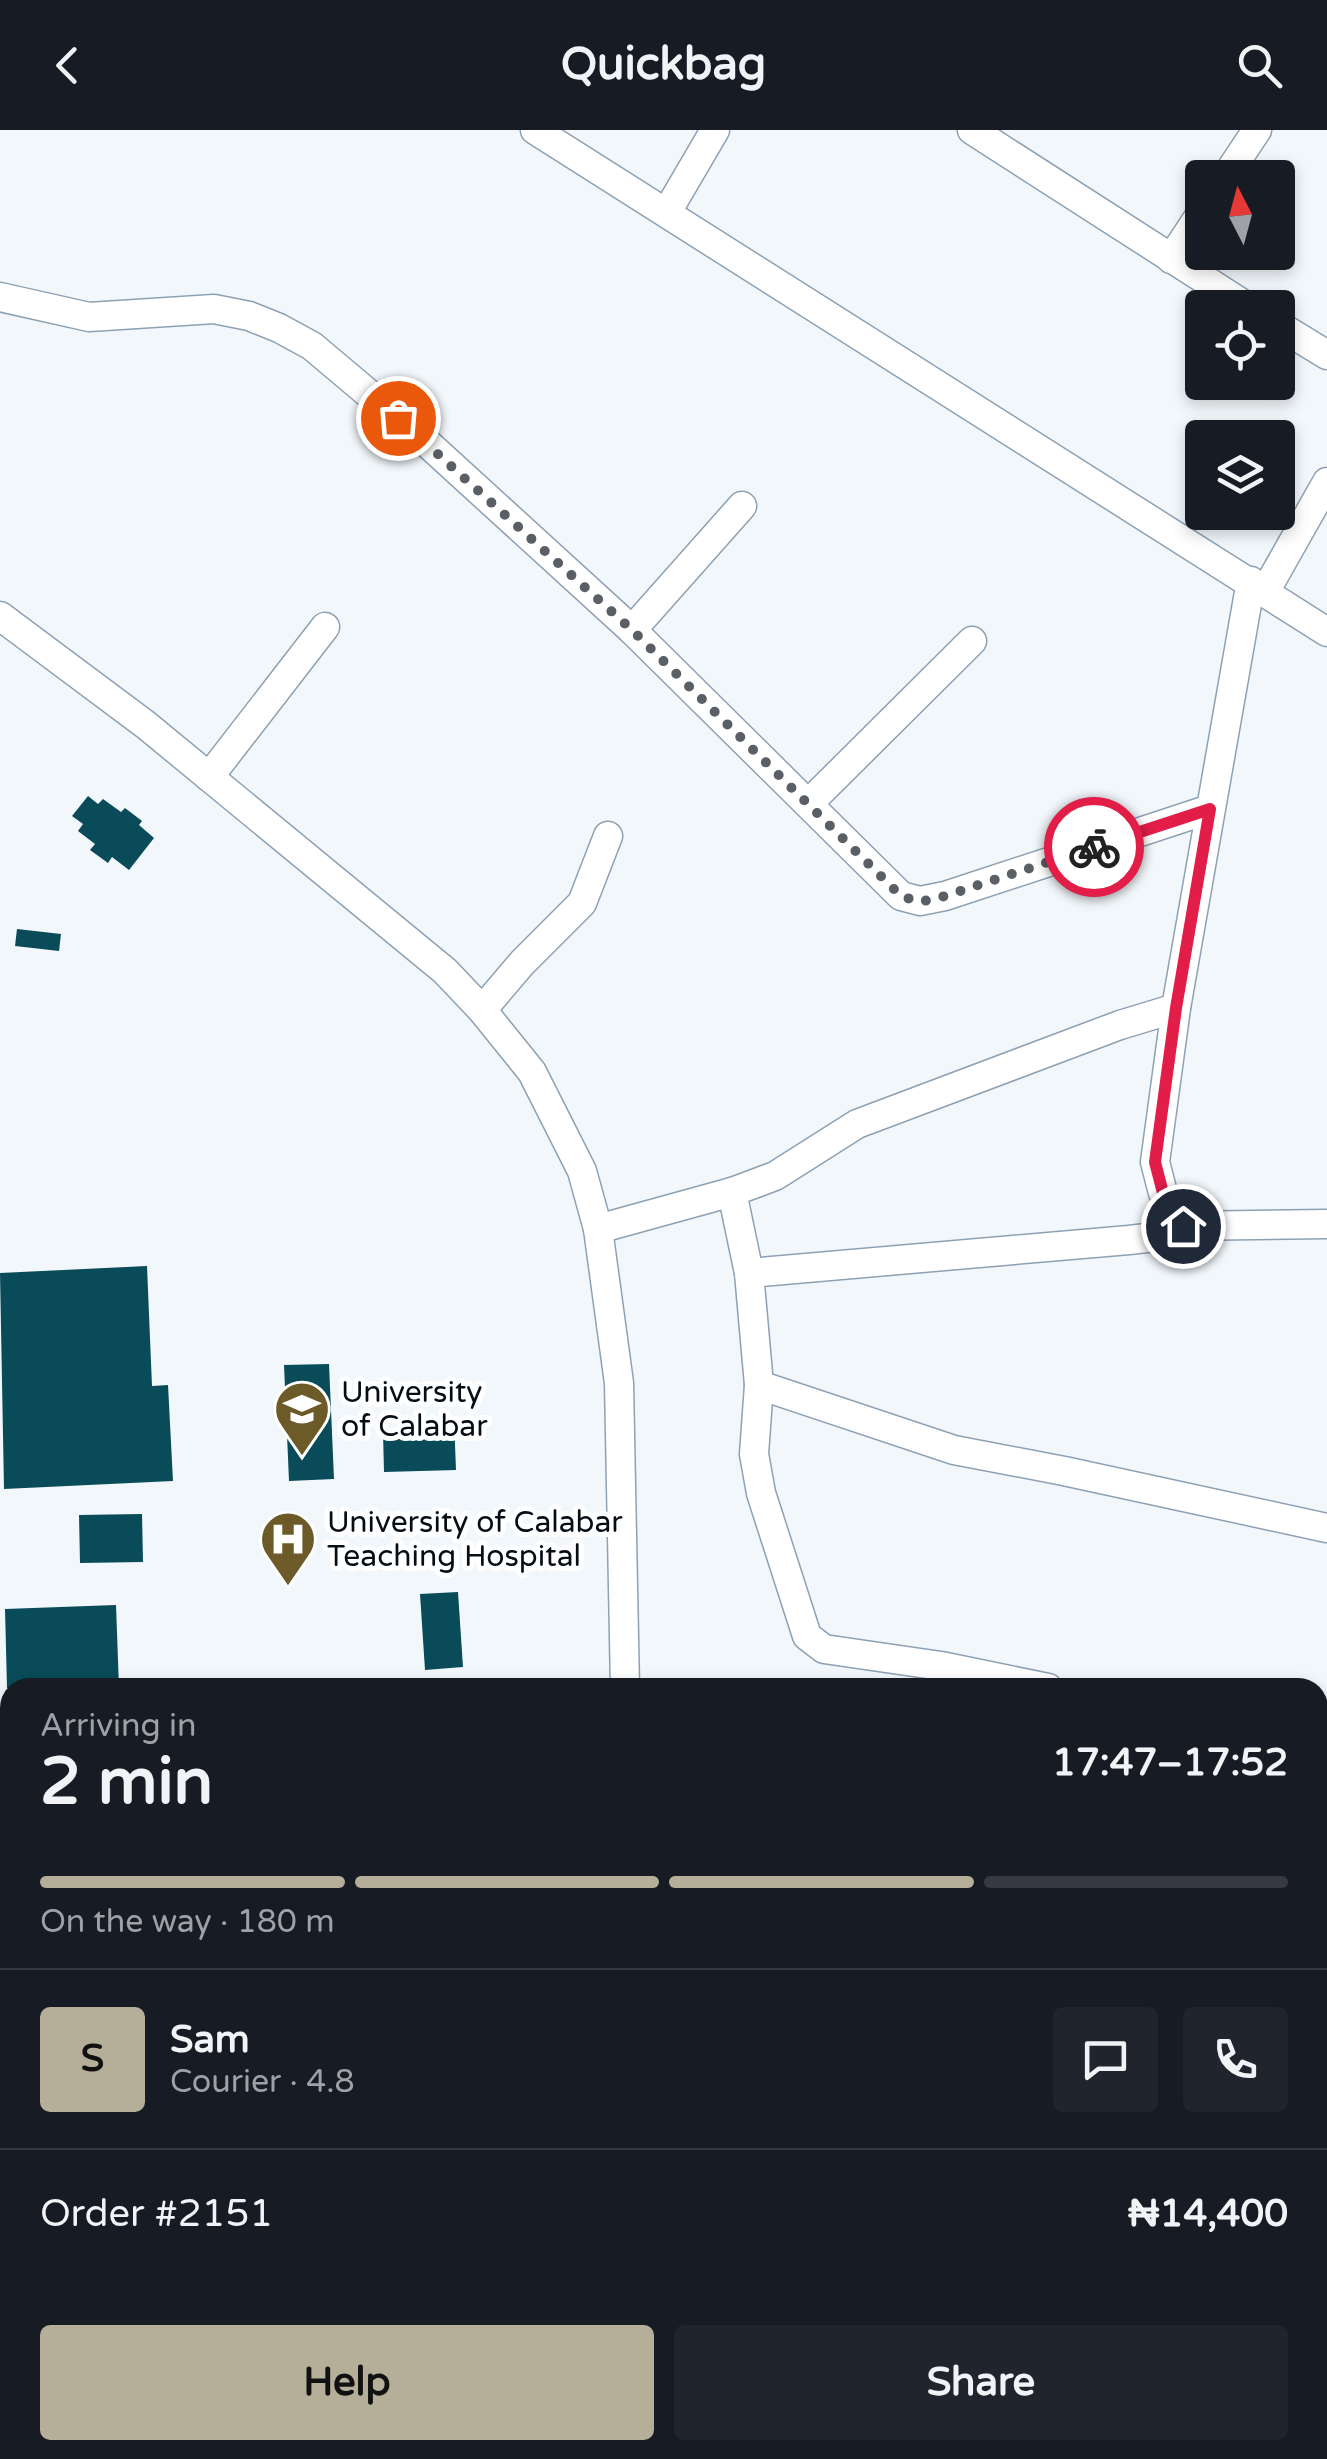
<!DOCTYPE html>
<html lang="en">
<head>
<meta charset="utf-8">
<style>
	:root { --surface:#171b24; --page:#20242c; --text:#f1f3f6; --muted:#9ea1a6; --line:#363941; --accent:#b5ae99 }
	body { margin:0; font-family:"Varela Round",sans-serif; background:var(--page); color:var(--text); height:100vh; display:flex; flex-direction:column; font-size:38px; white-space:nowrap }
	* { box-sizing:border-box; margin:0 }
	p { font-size:32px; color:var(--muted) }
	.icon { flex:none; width:55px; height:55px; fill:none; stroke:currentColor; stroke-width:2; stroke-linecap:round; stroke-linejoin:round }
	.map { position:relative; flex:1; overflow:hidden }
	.details { position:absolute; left:0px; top:1548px; width:1328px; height:782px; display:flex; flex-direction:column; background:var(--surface); border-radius:30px 30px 0 0; box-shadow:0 5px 15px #0003 }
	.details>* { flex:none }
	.needle { width:65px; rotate:354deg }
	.tools { position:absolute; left:1185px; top:30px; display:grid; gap:20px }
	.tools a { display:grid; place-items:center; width:110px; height:110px; border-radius:10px; background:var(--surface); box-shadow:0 5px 15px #0003; font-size:50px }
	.pin { position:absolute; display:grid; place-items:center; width:85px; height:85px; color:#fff; margin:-42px; border:5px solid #fff; border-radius:50%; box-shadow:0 2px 10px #0007 }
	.courier { position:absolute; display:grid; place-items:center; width:100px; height:100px; margin:-50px; border:8px solid #e11d48; border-radius:50%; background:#fff; color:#222; box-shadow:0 2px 12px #0007 }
	.overview em { font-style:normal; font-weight:700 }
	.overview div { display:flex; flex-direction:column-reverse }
	.overview { display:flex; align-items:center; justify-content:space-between; height:170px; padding:0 40px }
	h1 { font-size:65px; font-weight:700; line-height:75px }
	.bar { display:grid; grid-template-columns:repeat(4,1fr); gap:15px 10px; align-content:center; height:120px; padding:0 40px }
	.bar i { height:12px; border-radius:8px; background:var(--line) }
	.bar .active { background:var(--accent) }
	.bar p { grid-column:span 4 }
	.line { display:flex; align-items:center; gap:25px; padding:0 40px; border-top:2px solid var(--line) }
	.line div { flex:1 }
	.round { display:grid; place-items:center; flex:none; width:105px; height:105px; border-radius:10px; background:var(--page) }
	.primary-button { display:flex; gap:20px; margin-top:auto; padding:20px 40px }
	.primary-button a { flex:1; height:115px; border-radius:10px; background:var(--accent); color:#111; font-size:40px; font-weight:700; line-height:115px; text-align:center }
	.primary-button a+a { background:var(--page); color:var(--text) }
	header { display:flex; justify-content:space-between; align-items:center; height:130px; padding:0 40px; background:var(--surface); font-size:45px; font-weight:700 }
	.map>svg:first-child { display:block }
	.building { fill:#094b59 }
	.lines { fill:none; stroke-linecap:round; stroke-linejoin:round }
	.minor-casing { stroke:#8da1b4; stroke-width:31 }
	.minor { stroke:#fff; stroke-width:28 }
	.done { stroke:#595f65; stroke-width:10; stroke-dasharray:0 18 }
	.route { stroke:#e11d48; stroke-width:12 }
	.labels { text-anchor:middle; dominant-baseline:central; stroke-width:10; stroke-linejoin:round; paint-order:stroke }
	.poi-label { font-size:30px; fill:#070d14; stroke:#fff; text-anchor:start }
</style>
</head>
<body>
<header><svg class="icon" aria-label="back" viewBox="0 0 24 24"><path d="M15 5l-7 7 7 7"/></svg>Quickbag<svg class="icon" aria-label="search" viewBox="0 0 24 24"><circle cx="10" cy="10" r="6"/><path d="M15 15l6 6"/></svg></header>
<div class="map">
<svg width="1327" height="2329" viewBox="0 0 1327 2329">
	<rect width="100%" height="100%" fill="#f2f7fb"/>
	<g class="building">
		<path d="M 88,666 L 98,674 L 103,669 L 121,682 L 125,678 L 142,691 L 139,695 L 154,708 L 129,740 L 112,727 L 108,733 L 90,720 L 95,714 L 78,701 L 83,694 L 72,686 Z"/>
		<path d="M 17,799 L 61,804 L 59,821 L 15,816 Z"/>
		<path d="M 147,1136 L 152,1256 L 168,1255 L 173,1351 L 4,1359 L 0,1143 Z"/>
		<path d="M 329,1234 L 334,1349 L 289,1351 L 284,1235 Z"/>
		<path d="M 454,1289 L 456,1340 L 384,1342 L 383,1302 L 399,1301 L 399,1290 Z"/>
		<path d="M 142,1384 L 143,1432 L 80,1433 L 79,1385 Z"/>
		<path d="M 458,1462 L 463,1537 L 425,1540 L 420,1464 Z"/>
		<path d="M 116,1475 L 119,1558 L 7,1558 L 5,1479 Z"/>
	</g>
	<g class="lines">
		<g class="minor-casing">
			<g id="minor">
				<path d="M 535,0 L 1327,502"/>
				<path d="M 972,0 L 1249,178"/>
				<path d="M 1225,48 L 1257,0"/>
				<path d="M 667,82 L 715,0"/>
				<path d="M 1171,129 L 1202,82"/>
				<path d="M 0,167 L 89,187 L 214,179 L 249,186 L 279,198 L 312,216 L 426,312 L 632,500 L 901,766 L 920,771 L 945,766 L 1210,679"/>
				<path d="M 1278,195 L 1327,225"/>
				<path d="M 1266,460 L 1327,352"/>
				<path d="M 0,486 L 146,595 L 445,841 L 482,880 L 532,942 L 582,1041 L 598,1099 L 619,1253 L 625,1558"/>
				<path d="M 632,500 L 742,376"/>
				<path d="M 209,647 L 325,497"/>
				<path d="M 809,673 L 972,511"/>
				<path d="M 482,880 L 522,833 L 582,773 L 608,706"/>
				<path d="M 732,1062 L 749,1143 L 759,1255 L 754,1324 L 761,1363 L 807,1506 L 824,1519 L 941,1536 L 1048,1558"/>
				<path d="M 1183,1096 L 1163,1063 L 1155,1032 L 1176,878 L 1251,451"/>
				<path d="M 598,1099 L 732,1062 L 775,1046 L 857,994 L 1120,895 L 1176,878"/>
				<path d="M 749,1143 L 1129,1110 L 1155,1107 L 1183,1096 L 1327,1094"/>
				<path d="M 759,1255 L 954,1320 L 1064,1341 L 1327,1398"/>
				<path d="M 1318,1614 L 1327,1616"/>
				<path d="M 1318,1851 L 1327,1852"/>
				<path d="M 0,1996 L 10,2000"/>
				<path d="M 1318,2180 L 1327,2188"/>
			</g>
		</g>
		<use href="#minor" class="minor"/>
	</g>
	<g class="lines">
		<path class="done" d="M 398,288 L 632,500 L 901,766 L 920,772 L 945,766 L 1094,717"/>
		<path class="route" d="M 1094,717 L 1210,679 L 1176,878 L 1155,1032 L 1163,1063 L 1183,1096"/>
	</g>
	<defs>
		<g id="university-pin" transform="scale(2.875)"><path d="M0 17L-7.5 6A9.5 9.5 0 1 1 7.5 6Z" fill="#6c5a28" stroke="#fff"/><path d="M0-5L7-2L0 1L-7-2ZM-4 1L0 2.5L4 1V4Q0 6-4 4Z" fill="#fff"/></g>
		<g id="hospital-pin" transform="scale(2.875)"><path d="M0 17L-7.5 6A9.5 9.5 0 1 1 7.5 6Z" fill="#6c5a28" stroke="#fff"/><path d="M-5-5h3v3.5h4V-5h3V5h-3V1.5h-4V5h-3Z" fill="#fff"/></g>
	</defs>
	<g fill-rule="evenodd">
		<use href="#university-pin" x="302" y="1279"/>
		<use href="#hospital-pin" x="288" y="1409"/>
	</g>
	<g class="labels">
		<g class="poi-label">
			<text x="341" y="1262">University<tspan x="341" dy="34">of Calabar</tspan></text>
			<text x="327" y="1392">University of Calabar<tspan x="327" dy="34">Teaching Hospital</tspan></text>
		</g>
	</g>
</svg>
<div class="tools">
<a><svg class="needle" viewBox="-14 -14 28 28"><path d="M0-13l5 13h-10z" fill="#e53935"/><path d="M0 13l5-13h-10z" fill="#9ea1a6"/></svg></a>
<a><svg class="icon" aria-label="locate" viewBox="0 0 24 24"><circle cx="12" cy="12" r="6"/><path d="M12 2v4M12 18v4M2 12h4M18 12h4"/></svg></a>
<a><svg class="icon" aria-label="layers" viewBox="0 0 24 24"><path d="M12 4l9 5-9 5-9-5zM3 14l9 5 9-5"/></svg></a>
</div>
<div class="pin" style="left:398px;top:288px;background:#ea580c"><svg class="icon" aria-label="bag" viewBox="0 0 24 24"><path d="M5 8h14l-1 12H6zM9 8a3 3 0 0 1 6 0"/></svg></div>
<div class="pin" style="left:1183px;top:1096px;background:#1f2937"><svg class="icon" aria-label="home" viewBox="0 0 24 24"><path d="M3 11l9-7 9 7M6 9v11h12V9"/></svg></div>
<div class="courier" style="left:1094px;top:717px"><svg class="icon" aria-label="bike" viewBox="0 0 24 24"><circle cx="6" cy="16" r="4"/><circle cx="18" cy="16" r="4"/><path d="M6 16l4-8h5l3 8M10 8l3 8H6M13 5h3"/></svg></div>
<section class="details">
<div class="overview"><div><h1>2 min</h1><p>Arriving in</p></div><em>17:47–17:52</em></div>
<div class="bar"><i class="active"></i><i class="active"></i><i class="active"></i><i></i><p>On the way · 180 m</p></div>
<div class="line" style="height:180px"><b class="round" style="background:var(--accent);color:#111">S</b><div><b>Sam</b><p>Courier · 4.8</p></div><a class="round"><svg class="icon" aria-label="chat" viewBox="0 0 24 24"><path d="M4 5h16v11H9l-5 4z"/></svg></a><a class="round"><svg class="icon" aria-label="phone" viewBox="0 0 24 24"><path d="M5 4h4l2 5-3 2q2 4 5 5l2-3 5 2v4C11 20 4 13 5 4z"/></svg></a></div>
<div class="line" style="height:130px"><div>Order #2151</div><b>₦14,400</b></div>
<div class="primary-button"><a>Help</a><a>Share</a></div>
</section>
</div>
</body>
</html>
